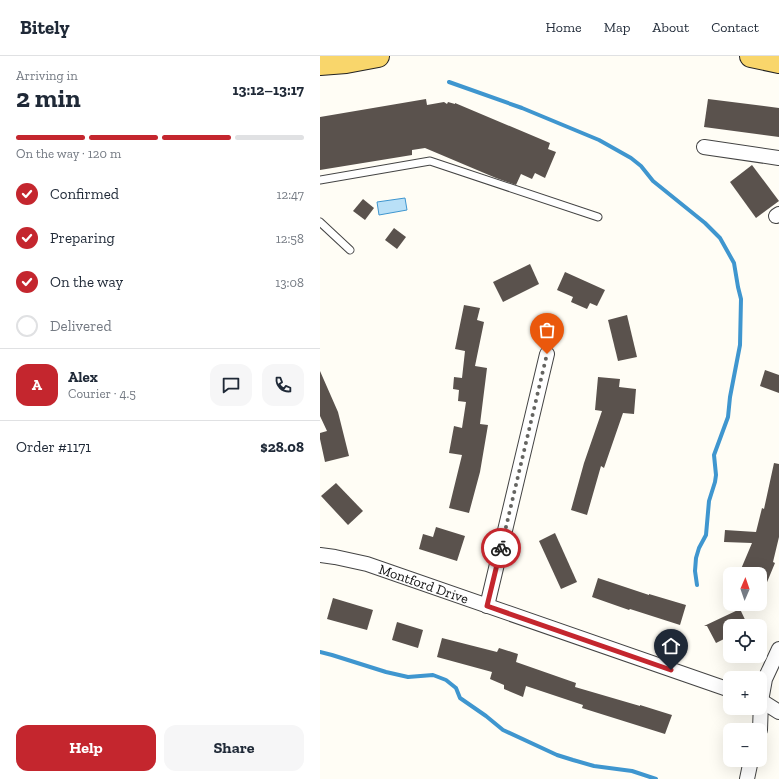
<!DOCTYPE html>
<html lang="en">
<head>
<meta charset="utf-8">
<style>
	:root { --surface:#fff; --page:#f6f6f7; --text:#1f2937; --muted:#747a83; --line:#e0e1e3; --accent:#c4262e }
	body { margin:0; font-family:"Zilla Slab",serif; background:var(--page); color:var(--text); height:100vh; display:flex; flex-direction:column; font-size:15px; white-space:nowrap }
	* { box-sizing:border-box; margin:0 }
	p { font-size:13px; color:var(--muted) }
	.icon { flex:none; width:22px; height:22px; fill:none; stroke:currentColor; stroke-width:2; stroke-linecap:round; stroke-linejoin:round }
	.map { position:relative; flex:1; overflow:hidden }
	.drawer { display:flex; flex-direction:column; background:var(--surface); width:320px }
	.drawer>* { flex:none }
	.needle { width:26px; rotate:2deg }
	.buttons { position:absolute; left:403px; top:511px; display:grid; gap:8px }
	.buttons a { display:grid; place-items:center; width:44px; height:44px; border-radius:8px; background:var(--surface); box-shadow:0 4px 16px #0002; font-size:20px }
	.pin { position:absolute; display:grid; place-items:center; width:34px; height:34px; color:#fff; margin:-41px -17px; border-radius:50% 50% 50% 0; rotate:-45deg; box-shadow:0 0 4px #0007 }
	.pin .icon { rotate:45deg }
	.courier { position:absolute; display:grid; place-items:center; width:40px; height:40px; margin:-20px; border:3px solid #c4262e; border-radius:50%; background:#fff; color:#222; box-shadow:0 1px 5px #0007 }
	.summary em { font-style:normal; font-weight:700 }
	.summary div { display:flex; flex-direction:column-reverse }
	.summary { display:flex; align-items:center; justify-content:space-between; height:68px; padding:0 16px }
	h1 { font-size:26px; font-weight:700; line-height:30px }
	.bar { display:grid; grid-template-columns:repeat(4,1fr); gap:6px 4px; align-content:center; height:48px; padding:0 16px }
	.bar i { height:5px; border-radius:3px; background:var(--line) }
	.bar .active { background:var(--accent) }
	.bar p { grid-column:span 4 }
	.line { display:flex; align-items:center; gap:10px; padding:0 16px; border-top:1px solid var(--line) }
	.line div { flex:1 }
	.round { display:grid; place-items:center; flex:none; width:42px; height:42px; border-radius:12px; background:var(--page) }
	ol { padding:0 16px; list-style:none }
	li { display:flex; align-items:center; gap:12px; height:44px }
	li p { margin-inline-start:auto }
	li .icon { padding:4px; border-radius:50%; background:var(--accent); color:#fff; stroke-width:4 }
	li:last-child { color:var(--muted) }
	li i { width:22px; height:22px; border:2px solid var(--line); border-radius:50% }
	.cta { display:flex; gap:8px; margin-top:auto; padding:8px 16px }
	.cta a { flex:1; height:46px; border-radius:12px; background:var(--accent); color:#fff; font-size:16px; font-weight:700; line-height:46px; text-align:center }
	.cta a+a { background:var(--page); color:var(--text) }
	header { display:flex; align-items:center; gap:24px; box-sizing:border-box; height:56px; padding:0 20px; background:var(--surface); border-bottom:1px solid var(--line) }
	header strong { font-size:19px }
	nav { display:flex; gap:22px; margin-inline-start:auto; font-size:14px }
	main { display:flex; flex:1; min-height:0 }
	.map>svg:first-child { display:block }
	.water { fill:#b9e0f7; stroke:#3f96cf }
	.lines { fill:none; stroke-linecap:round; stroke-linejoin:round }
	.stream { stroke:#3f96cf; stroke-width:4 }
	.building { fill:#5a524d }
	.service-casing { stroke:#444; stroke-width:9 }
	.minor-casing { stroke:#444; stroke-width:16 }
	.primary-casing { stroke:#222; stroke-width:24 }
	.service { stroke:#fff; stroke-width:7 }
	.minor { stroke:#fff; stroke-width:14 }
	.primary { stroke:#f9d66b; stroke-width:22 }
	.done { stroke:#646461; stroke-width:4; stroke-dasharray:0 7.2 }
	.route { stroke:#c4262e; stroke-width:5 }
	.labels { text-anchor:middle; dominant-baseline:central; stroke-width:4; stroke-linejoin:round; paint-order:stroke }
	.street-label { font-size:14px; fill:#111; stroke:#fff }
</style>
</head>
<body>
<header>
<strong>Bitely</strong>
<nav><a>Home</a><a>Map</a><a>About</a><a>Contact</a></nav>
</header>
<main>
<section class="drawer">
<div class="summary"><div><h1>2 min</h1><p>Arriving in</p></div><em>13:12–13:17</em></div>
<div class="bar"><i class="active"></i><i class="active"></i><i class="active"></i><i></i><p>On the way · 120 m</p></div>
<ol>
<li><svg class="icon" aria-label="check" viewBox="0 0 24 24"><path d="M5 12l5 5 9-10"/></svg>Confirmed<p>12:47</p></li>
<li><svg class="icon" aria-label="check" viewBox="0 0 24 24"><path d="M5 12l5 5 9-10"/></svg>Preparing<p>12:58</p></li>
<li><svg class="icon" aria-label="check" viewBox="0 0 24 24"><path d="M5 12l5 5 9-10"/></svg>On the way<p>13:08</p></li>
<li><i></i>Delivered</li>
</ol>
<div class="line" style="height:72px"><b class="round" style="background:var(--accent);color:#fff">A</b><div><b>Alex</b><p>Courier · 4.5</p></div><a class="round"><svg class="icon" aria-label="chat" viewBox="0 0 24 24"><path d="M4 5h16v11H9l-5 4z"/></svg></a><a class="round"><svg class="icon" aria-label="phone" viewBox="0 0 24 24"><path d="M5 4h4l2 5-3 2q2 4 5 5l2-3 5 2v4C11 20 4 13 5 4z"/></svg></a></div>
<div class="line" style="height:52px"><div>Order #1171</div><b>$28.08</b></div>
<div class="cta"><a>Help</a><a>Share</a></div>
</section>
<div class="map">
<svg width="459" height="723" viewBox="0 0 459 723">
	<rect width="100%" height="100%" fill="#fffdf5"/>
	<path class="water" d="M 85,142 L 87,154 L 59,159 L 57,146 Z"/>
	<g class="lines">
		<g class="stream">
			<path d="M 129,26 L 202,52 L 279,84 L 311,102 L 321,110 L 333,125 L 385,167 L 400,182 L 414,207 L 418,231 L 421,243 L 420,289 L 410,341 L 408,361 L 394,399 L 396,419 L 395,426 L 389,445 L 386,479 L 379,492 L 376,502 L 375,515 L 377,529"/>
			<path d="M 0,596 L 12,599 L 66,616 L 88,621 L 113,619 L 126,624 L 136,632 L 140,642 L 166,660 L 183,674 L 237,699 L 253,704 L 274,710 L 312,715 L 336,723"/>
		</g>
	</g>
	<g class="building">
		<path d="M 106,43 L 107,49 L 124,46 L 127,48 L 128,46 L 135,48 L 135,47 L 230,87 L 228,93 L 236,96 L 225,122 L 215,117 L 212,123 L 201,118 L 196,129 L 176,122 L 105,92 L 92,94 L 92,99 L 0,114 L 0,61 Z"/>
		<path d="M 388,43 L 459,52 L 459,81 L 384,71 Z"/>
		<path d="M 432,109 L 459,145 L 436,162 L 410,126 Z"/>
		<path d="M 43,143 L 54,152 L 45,164 L 33,155 Z"/>
		<path d="M 74,172 L 86,181 L 77,193 L 65,184 Z"/>
		<path d="M 210,208 L 219,228 L 183,246 L 173,226 Z"/>
		<path d="M 245,216 L 285,234 L 277,250 L 270,247 L 267,253 L 251,246 L 253,241 L 237,234 Z"/>
		<path d="M 144,249 L 160,252 L 157,264 L 164,266 L 155,310 L 167,312 L 160,368 L 168,369 L 160,416 L 149,457 L 129,452 L 142,399 L 129,397 L 134,370 L 142,372 L 146,346 L 138,345 L 139,334 L 133,333 L 134,321 L 142,322 L 145,295 L 135,293 Z"/>
		<path d="M 307,259 L 317,301 L 298,305 L 288,264 Z"/>
		<path d="M 445,314 L 459,319 L 459,337 L 440,330 Z"/>
		<path d="M 0,315 L 18,356 L 29,400 L 5,406 L 0,383 L 0,377 L 7,375 L 0,360 Z"/>
		<path d="M 278,321 L 300,323 L 299,331 L 316,333 L 314,358 L 303,357 L 284,412 L 281,410 L 267,459 L 251,454 L 264,407 L 282,355 L 275,354 Z"/>
		<path d="M 454,407 L 459,408 L 459,481 L 453,506 L 455,507 L 440,543 L 440,518 L 432,518 L 421,513 L 432,487 L 404,486 L 405,474 L 436,476 L 442,452 L 444,453 Z"/>
		<path d="M 16,427 L 43,455 L 28,469 L 1,440 Z"/>
		<path d="M 116,471 L 145,480 L 137,505 L 99,493 L 103,478 L 113,481 Z"/>
		<path d="M 235,477 L 257,526 L 241,533 L 219,485 Z"/>
		<path d="M 278,522 L 329,539 L 329,538 L 366,549 L 360,569 L 310,553 L 309,554 L 272,541 Z"/>
		<path d="M 13,542 L 53,554 L 47,574 L 7,563 Z"/>
		<path d="M 420,553 L 428,570 L 410,570 L 410,580 L 396,587 L 387,570 L 384,570 Z"/>
		<path d="M 77,566 L 103,574 L 98,592 L 72,584 Z"/>
		<path d="M 122,582 L 177,596 L 179,592 L 198,598 L 196,606 L 256,627 L 255,631 L 320,650 L 320,649 L 352,659 L 345,678 L 262,652 L 263,649 L 206,630 L 203,641 L 184,633 L 184,629 L 170,623 L 172,616 L 117,601 Z"/>
	</g>
	<g class="lines">
		<g class="service-casing">
			<g id="service">
				<path d="M 0,124 L 110,105 L 278,161"/>
				<path d="M 0,166 L 30,194"/>
			</g>
		</g>
		<g class="minor-casing">
			<g id="minor">
				<path d="M 384,91 L 459,102"/>
				<path d="M 456,160 L 459,158"/>
				<path id="s1" d="M 0,499 L 15,501 L 47,508 L 410,634"/>
				<path d="M 167,550 L 227,298"/>
				<path d="M 440,644 L 459,656"/>
				<path d="M 440,674 L 441,645 L 445,623 L 459,593"/>
				<path d="M 427,723 L 431,704"/>
			</g>
		</g>
		<g class="primary-casing">
			<g id="primary">
				<path d="M 431,0 L 459,6"/>
				<path d="M 0,8 L 26,6 L 58,0"/>
			</g>
		</g>
		<use href="#service" class="service"/>
		<use href="#minor" class="minor"/>
		<use href="#primary" class="primary"/>
	</g>
	<g class="lines">
		<path class="done" d="M 181,492 L 227,298"/>
		<path class="route" d="M 181,492 L 167,550 L 351,614"/>
	</g>
	<g class="labels">
		<g class="street-label">
			<text stroke="none"><textPath href="#s1" startOffset="108">Montford Drive</textPath></text>
		</g>
	</g>
</svg>
<div class="buttons">
<a><svg class="needle" viewBox="-14 -14 28 28"><path d="M0-13l5 13h-10z" fill="#e53935"/><path d="M0 13l5-13h-10z" fill="#747a83"/></svg></a>
<a><svg class="icon" aria-label="locate" viewBox="0 0 24 24"><circle cx="12" cy="12" r="6"/><path d="M12 2v4M12 18v4M2 12h4M18 12h4"/></svg></a>
<a>+</a>
<a>−</a>
</div>
<div class="pin" style="left:227px;top:298px;background:#ea580c"><svg class="icon" aria-label="bag" viewBox="0 0 24 24"><path d="M5 8h14l-1 12H6zM9 8a3 3 0 0 1 6 0"/></svg></div>
<div class="pin" style="left:351px;top:614px;background:#1f2937"><svg class="icon" aria-label="home" viewBox="0 0 24 24"><path d="M3 11l9-7 9 7M6 9v11h12V9"/></svg></div>
<div class="courier" style="left:181px;top:492px"><svg class="icon" aria-label="bike" viewBox="0 0 24 24"><circle cx="6" cy="16" r="4"/><circle cx="18" cy="16" r="4"/><path d="M6 16l4-8h5l3 8M10 8l3 8H6M13 5h3"/></svg></div>
</div>
</main>
</body>
</html>
